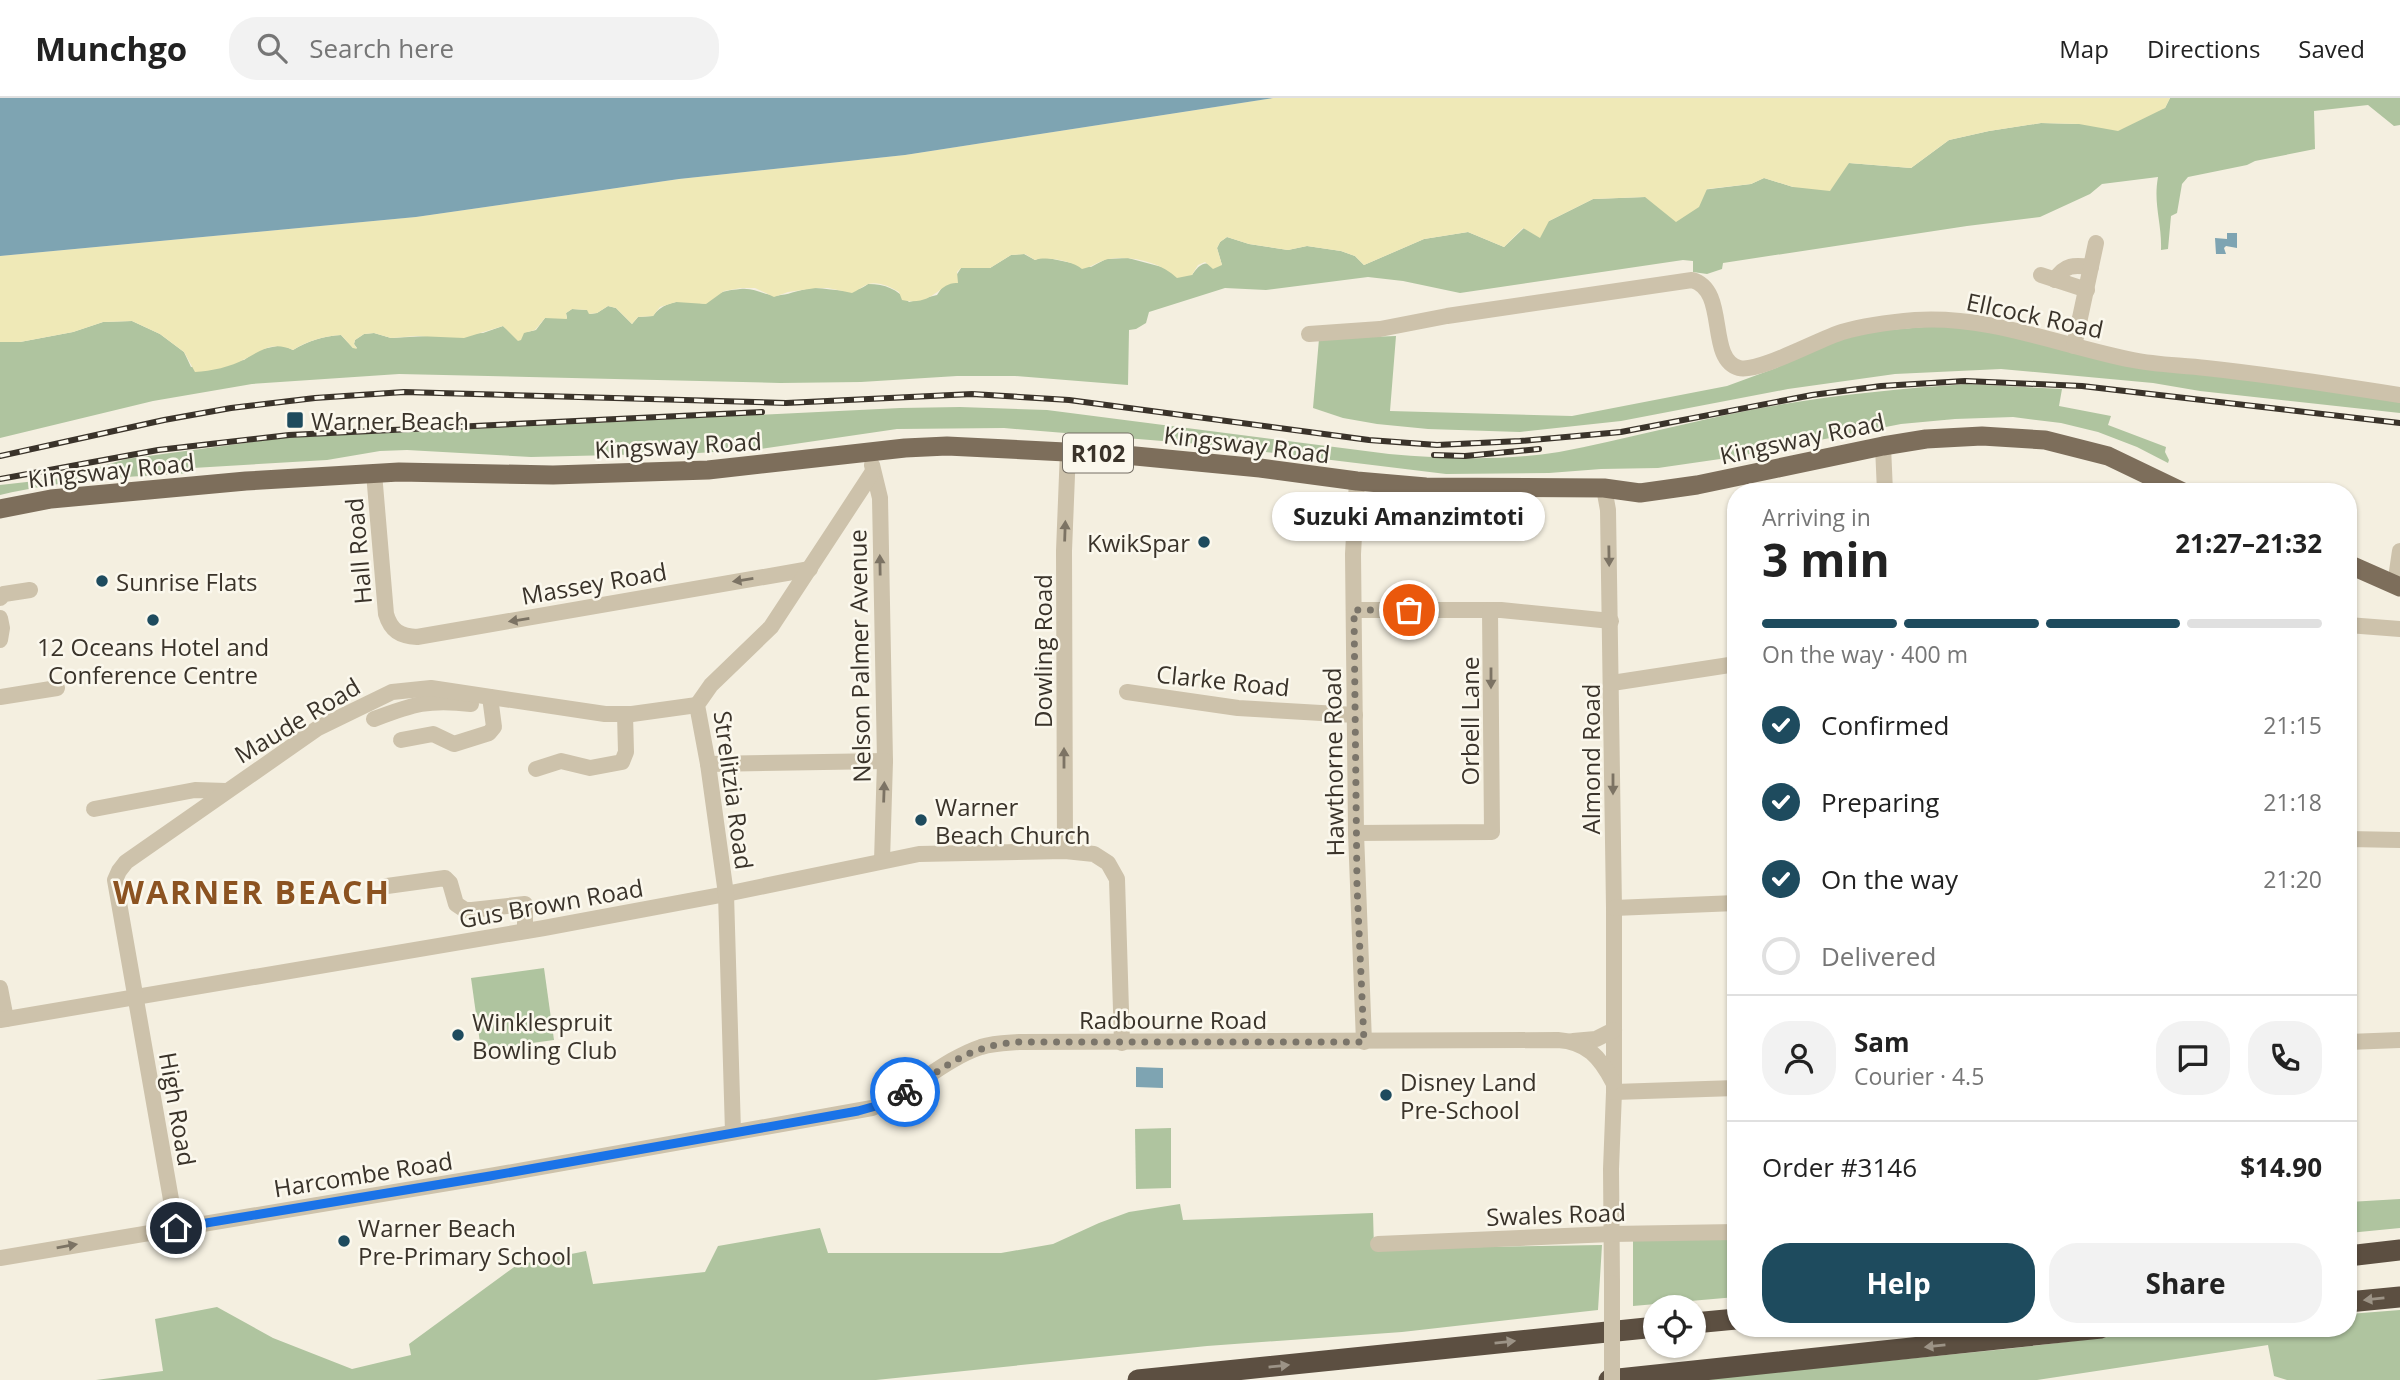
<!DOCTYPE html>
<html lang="en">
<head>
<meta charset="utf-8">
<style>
	:root { --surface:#fff; --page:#f2f2f2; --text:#222; --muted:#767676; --line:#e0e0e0; --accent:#1e4b5e }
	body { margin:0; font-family:"Open Sans",sans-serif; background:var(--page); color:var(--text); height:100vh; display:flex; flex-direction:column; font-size:26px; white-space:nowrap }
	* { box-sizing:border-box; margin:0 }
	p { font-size:23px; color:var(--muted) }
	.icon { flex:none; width:38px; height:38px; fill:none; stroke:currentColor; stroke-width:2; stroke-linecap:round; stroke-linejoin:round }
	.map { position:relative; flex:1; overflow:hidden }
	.details { position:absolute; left:1727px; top:385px; width:630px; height:854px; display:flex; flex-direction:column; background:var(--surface); border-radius:28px; box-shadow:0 2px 5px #0004 }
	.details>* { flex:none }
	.tools { position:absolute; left:1643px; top:1197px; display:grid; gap:14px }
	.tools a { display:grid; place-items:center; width:63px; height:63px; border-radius:50%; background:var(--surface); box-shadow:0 2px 5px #0004; font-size:35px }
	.pin { position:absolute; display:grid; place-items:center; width:60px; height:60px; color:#fff; margin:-30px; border:4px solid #fff; border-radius:50%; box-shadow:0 2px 7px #0007 }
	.courier { position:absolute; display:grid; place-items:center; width:70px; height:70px; margin:-35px; border:5px solid #1a73e8; border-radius:50%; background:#fff; color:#222; box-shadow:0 2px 9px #0007 }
	.bubble { position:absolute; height:49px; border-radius:24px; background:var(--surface); box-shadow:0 2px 5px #0004; font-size:23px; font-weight:700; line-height:49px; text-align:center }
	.head em { font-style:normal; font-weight:700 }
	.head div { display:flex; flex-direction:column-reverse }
	.head { display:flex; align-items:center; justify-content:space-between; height:119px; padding:0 35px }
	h1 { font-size:46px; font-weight:700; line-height:52px }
	.bar { display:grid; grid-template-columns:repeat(4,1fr); gap:10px 7px; align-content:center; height:84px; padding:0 35px }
	.bar i { height:9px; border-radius:5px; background:var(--line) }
	.bar .active { background:var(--accent) }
	.bar p { grid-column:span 4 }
	.line { display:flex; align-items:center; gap:18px; padding:0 35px; border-top:2px solid var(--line) }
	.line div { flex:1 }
	.round { display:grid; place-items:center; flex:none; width:74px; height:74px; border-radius:28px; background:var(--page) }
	ol { padding:0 35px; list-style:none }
	li { display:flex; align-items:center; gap:21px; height:77px }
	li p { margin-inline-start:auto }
	li .icon { padding:7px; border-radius:50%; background:var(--accent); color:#fff; stroke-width:4 }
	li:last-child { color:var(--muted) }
	li i { width:38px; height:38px; border:4px solid var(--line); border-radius:50% }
	.primary-button { display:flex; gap:14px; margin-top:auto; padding:14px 35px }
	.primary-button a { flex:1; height:80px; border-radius:28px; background:var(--accent); color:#fff; font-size:28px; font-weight:700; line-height:80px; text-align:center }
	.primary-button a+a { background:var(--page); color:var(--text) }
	header { display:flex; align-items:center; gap:42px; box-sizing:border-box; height:98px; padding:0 35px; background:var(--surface); border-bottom:2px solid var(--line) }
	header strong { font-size:33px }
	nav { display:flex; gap:38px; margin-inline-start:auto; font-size:24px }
	.search { width:490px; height:63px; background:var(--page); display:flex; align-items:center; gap:18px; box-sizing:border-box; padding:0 24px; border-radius:28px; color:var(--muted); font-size:26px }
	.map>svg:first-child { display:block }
	.green { fill:#afc49f }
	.sand { fill:#efe9b7 }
	.water { fill:#7ea4b2 }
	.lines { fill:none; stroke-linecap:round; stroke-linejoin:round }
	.minor { stroke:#cdc2ab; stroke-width:16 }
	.primary { stroke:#7d6e5b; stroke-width:19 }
	.motorway { stroke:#5c4f41; stroke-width:21 }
	.rail-casing { stroke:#3a332a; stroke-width:6 }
	.rail { stroke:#fbf8ed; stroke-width:3.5; stroke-dasharray:10; stroke-linecap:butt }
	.minor-bridge { stroke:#cdc2ab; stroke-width:16 }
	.oneway { fill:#7c7364 }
	.oneway2 { fill:#9c9386 }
	.done { stroke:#7b756a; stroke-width:7; stroke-dasharray:0 12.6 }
	.route { stroke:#1a73e8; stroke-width:9 }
	.poi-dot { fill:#1e4b5e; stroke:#fbf8ed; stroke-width:2.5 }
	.labels { text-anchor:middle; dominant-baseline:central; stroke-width:5; stroke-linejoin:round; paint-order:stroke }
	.shield { fill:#fbf8ed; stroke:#746e64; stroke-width:2 }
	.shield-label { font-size:23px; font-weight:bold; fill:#3a332a }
	.street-label { font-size:24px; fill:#3a332a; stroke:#fbf8ed }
	.poi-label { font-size:24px; fill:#3a332a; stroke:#fbf8ed; text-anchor:start }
	.district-label { font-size:32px; font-weight:bold; letter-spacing:2px; fill:#8c5321; stroke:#fbf8ed }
</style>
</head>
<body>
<header>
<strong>Munchgo</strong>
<div class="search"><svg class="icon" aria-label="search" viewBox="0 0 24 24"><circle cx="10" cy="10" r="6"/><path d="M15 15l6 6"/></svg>Search here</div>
<nav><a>Map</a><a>Directions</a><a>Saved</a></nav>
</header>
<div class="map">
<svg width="2400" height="1282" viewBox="0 0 2400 1282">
	<rect width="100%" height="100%" fill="#f4efe0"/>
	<g class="green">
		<path d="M 2170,0 L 2400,0 L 2400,27 L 2394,28 L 2368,7 L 2314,13 L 2315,51 L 2255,63 L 2247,67 L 2188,79 L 2182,86 L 2177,115 L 2171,118 L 2168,151 L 2161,152 C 2162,125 2153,106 2158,79 L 2102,86 L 2090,96 L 2040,119 L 1967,128 L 1723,165 L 1722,171 L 1707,176 L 1693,174 L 1693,163 L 1683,162 L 1460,195 L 1403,183 L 1368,179 L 1266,192 L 1225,190 L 1149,214 L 1146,225 L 1136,231 L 1129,232 L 1128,287 L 1015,278 L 957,278 L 861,284 L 780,285 L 399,276 L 252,286 L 153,303 L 0,340 L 0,244 L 20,244 L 73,234 L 103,224 L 132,223 L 160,236 L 184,254 L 191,269 L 244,262 L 258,252 L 282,247 L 293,252 C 308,243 324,238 341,237 L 353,250 L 357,250 L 354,246 L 355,242 L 364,236 L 374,235 L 391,240 L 483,235 L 503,228 C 513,237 524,235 536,232 L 545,220 L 567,220 L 566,215 L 572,211 L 588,212 L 590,216 L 597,215 L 608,208 L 616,210 L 632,226 L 638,219 L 653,218 C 663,204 679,202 696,204 C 698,205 704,206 706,205 C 710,204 711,200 714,198 C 722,193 731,192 740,191 C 757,189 767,200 781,197 C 791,196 801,191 812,190 C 830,189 852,199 868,186 C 886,186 896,191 909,204 L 937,197 L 943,188 L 952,184 L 961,170 L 990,170 L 1011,157 L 1024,156 L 1035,162 L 1043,159 L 1091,169 L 1106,161 L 1128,160 L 1192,177 C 1201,163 1207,164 1222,167 L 1217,150 L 1220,144 L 1227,139 L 1249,146 L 1288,152 L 1307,148 L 1341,153 L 1355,158 L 1364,167 L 1424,141 L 1468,134 L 1504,149 L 1524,130 L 1549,123 L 1593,101 L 1645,99 L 1751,86 L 1764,80 L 1793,89 L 1849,65 L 1911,70 L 1949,42 L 1989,33 L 2041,25 L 2079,26 L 2165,10 Z"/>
		<path d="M 1948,227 L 2400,302 L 2400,315 L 2200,293 L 2153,285 L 2001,271 L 1895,276 L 1788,291 L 1621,323 L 1520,334 L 1428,331 L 1377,326 L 1343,320 L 1313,310 L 1319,241 L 1396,238 L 1390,313 L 1572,318 L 1727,288 L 1776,270 L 1852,235 Z"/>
		<path d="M 1967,286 L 2062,291 L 2059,308 L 2111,318 L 2108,327 L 2166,349 L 2165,354 L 2169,362 L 2168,365 L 2137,349 L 2098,334 L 2061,325 L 2013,319 L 1955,321 L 1901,326 L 1734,359 L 1658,370 L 1601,371 L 1549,375 L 1446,376 L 1199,346 L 1004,330 L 897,331 L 761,351 L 698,355 L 531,359 L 407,352 L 380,353 L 327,362 L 193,370 L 190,375 C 125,379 63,382 0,397 L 0,387 L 80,378 L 93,371 L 126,361 L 281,340 L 900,310 L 960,309 L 1047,312 L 1389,356 C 1446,361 1502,363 1559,354 C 1623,342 1687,324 1751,312 C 1823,298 1894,291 1967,286 Z"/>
		<path d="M 544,870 L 554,942 L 481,952 L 471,880 Z"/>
		<path d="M 1171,1030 L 1171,1090 L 1136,1091 L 1135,1031 Z"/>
		<path d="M 2400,1101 L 2400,1130 L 2349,1135 L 2349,1104 Z"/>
		<path d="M 1180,1106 L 1183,1122 L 1373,1115 L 1374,1151 L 1602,1147 L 1598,1212 L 1402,1234 L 1207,1248 L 876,1282 L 96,1282 L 163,1273 L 155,1221 L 217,1209 L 273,1240 L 352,1271 L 411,1257 L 409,1246 L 517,1167 L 586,1153 L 593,1186 L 705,1174 L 718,1148 L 820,1130 L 828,1155 L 1001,1155 L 1053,1146 L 1099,1125 L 1129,1114 Z"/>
		<path d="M 1736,1141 L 1736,1199 L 1633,1208 L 1633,1142 Z"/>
		<path d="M 2400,1212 L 2400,1282 L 2287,1282 L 2274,1278 L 2268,1247 L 2037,1282 L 1694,1282 L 2006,1251 L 2183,1230 L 2348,1230 L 2349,1216 Z"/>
	</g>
	<path class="sand" d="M 1273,0 L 2170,0 L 2165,10 L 2118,33 L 2079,26 L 2041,25 L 1989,33 L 1949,42 L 1911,70 L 1849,65 L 1830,93 L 1793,89 L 1764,80 L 1751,86 L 1707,91 L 1699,109 L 1676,124 L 1645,99 L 1593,101 L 1549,123 L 1540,140 L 1523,130 L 1504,149 L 1468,134 L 1424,141 L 1364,167 L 1355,158 L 1341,153 L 1307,148 L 1288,152 L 1249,146 L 1227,139 L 1220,144 L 1217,150 L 1222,167 L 1213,171 L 1205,164 L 1198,167 L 1192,177 L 1177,180 C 1161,164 1131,157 1108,161 C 1099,163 1092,169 1082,171 C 1073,163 1046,158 1035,162 L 1025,156 L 1011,157 L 990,170 L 961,170 L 957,174 L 958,185 C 939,183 935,209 902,202 L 899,194 C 891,189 878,183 868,186 C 863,188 857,193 852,195 L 828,190 L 816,190 L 788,194 L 774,199 L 755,190 L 741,190 L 724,193 L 706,206 L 676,204 L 660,209 L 653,218 L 638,219 L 632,226 L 616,210 L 608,208 L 597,215 L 589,216 L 587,212 L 572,211 L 566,215 L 567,221 L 545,220 L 535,232 L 524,235 L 521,242 L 518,243 L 503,228 L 464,240 L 417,238 L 391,240 L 374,235 L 364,236 L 355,242 L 354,246 L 357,251 L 353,250 L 341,237 C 324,238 307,243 293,252 C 273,243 262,252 245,261 C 231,269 211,273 195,274 L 184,254 L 160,236 L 132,223 L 103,224 L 73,234 L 20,244 L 0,244 L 0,158 L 416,119 L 679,81 L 905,57 Z"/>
	<g class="water">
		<path d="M 0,0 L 1273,0 L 905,57 L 679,81 L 416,119 L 0,158 Z"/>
		<path d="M 2227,135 L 2237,135 L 2237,150 L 2226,148 L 2224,150 L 2226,156 L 2216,156 L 2215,140 L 2227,141 Z"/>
		<path d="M 1136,969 L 1163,970 L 1163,990 L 1136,989 Z"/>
	</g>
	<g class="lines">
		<g class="minor">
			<path d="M 2041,177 L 2087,192"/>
			<path d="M 2055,182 C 2065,166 2074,167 2091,169"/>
			<path d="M 1309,236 L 1380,231 L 1447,218 L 1692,182 C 1729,192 1706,261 1739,270 C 1758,275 1819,241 1842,234 C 1866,227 1891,224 1915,222 C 1990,217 2061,248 2133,262 C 2157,267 2182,267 2206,270 C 2271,277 2336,287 2400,297"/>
			<path d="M 2074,248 L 2096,145"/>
			<path d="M 1883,348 L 1885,394"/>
			<path d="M 872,367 L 880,400 L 885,663 L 882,763"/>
			<path d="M 374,375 L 386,516 C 391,533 400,538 417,539 L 810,471"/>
			<path d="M 1357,383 L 1353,456 L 1356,735 L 1364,944"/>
			<path d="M 1604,390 L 1608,412 L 1614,810 L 1614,994 L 1611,1071 L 1612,1185"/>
			<path d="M 2395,487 L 2400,453"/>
			<path d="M 0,500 L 4,496 L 30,492"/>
			<path d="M 1354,512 L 1501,512 L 1611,523"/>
			<path d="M 0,520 L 2,530 L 0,542"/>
			<path d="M 2348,527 L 2400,531"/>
			<path d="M 1612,585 L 1736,566"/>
			<path d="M 1127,594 L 1238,610 L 1355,617"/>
			<path d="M 0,599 L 57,590"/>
			<path d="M 374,621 C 414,606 428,601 471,606"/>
			<path d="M 401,642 L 433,636 L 454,646 L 489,635 L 494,629 L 490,599"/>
			<path d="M 708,666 L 885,663"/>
			<path d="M 536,671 L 561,663 L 590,670 L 622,664 L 626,654 L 625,616"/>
			<path d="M 94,711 L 195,692 L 226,693"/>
			<path d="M 1356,735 L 1492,734 L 1490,512"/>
			<path d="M 2348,741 L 2400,742"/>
			<path d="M 1065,753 L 1064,453 L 1068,352"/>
			<path d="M 387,788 L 445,780 L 450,785 L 456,806 L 465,812 L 472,812 L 525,806 L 525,833"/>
			<path d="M 1614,810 L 1736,805"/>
			<path d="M 0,890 L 6,921"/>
			<path d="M 0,922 L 544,830 L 726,796 L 919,756 L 1065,753 L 1094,756 L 1108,765 L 1117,781 L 1122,945"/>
			<path d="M 1573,943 L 1596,941 L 1614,932"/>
			<path d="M 2348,944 L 2400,942"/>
			<path d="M 1614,994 L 1736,990"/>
			<path d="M 733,1034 L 726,796 L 708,666 L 697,607 L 711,587 L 771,529 L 872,375"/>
			<path d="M 176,1130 L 115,782 L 119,773 L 126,764 L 318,630 L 392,594 L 431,590 L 605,616 L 632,616 L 697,607"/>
			<path d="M 1378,1146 L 1611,1136 L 1736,1134"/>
			<path d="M 0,1160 L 490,1078 L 872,1010 C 911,995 942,962 981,949 C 994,945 1006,945 1019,944 L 1558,942 C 1587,944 1600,959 1613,984"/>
		</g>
		<g class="primary">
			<path d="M 0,411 L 51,401 L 246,383 L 399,374 L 553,377 L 708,372 L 905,350 L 947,348 L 1125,357 L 1260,370 L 1357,383 L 1426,389 L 1604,390 L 1640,395 L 1697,387 L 1883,348 L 1926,341 L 1982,338 L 2045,342 L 2108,358 L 2183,394"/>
			<path d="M 2348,466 L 2400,489"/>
		</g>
		<g class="motorway">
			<path d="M 2348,1158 L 2400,1152"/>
			<path d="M 2348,1204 L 2400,1199"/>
			<path d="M 1694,1225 L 1736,1221"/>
			<path d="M 1138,1282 L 1656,1229"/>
			<path d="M 1609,1282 L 2101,1230"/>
		</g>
		<g class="rail-casing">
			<g id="rail">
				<path d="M 1434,357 L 1465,358 L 1539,351"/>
				<path d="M 0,358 L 164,322 L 231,310 L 315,300 L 404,294 L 786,305 L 972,296 L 1069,302 L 1369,342 L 1437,347 L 1520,343 L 1621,334 L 1812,297 L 1881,288 L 1965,283 L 2082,288 L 2400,325"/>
				<path d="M 0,381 L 158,352 L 289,337 L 762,314"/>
			</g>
		</g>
		<use href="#rail" class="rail"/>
		<path class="minor-bridge" d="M 1612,1282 L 1612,1185"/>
	</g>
	<defs><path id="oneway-solid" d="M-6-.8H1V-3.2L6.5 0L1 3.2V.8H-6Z" transform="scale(1.75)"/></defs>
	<g class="oneway">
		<use href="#oneway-solid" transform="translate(1065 433) rotate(-88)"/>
		<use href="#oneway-solid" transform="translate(1609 458) rotate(89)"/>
		<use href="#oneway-solid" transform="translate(880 467) rotate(-91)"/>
		<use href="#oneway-solid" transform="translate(743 482) rotate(171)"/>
		<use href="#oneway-solid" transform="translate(519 522) rotate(171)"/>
		<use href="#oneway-solid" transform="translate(1491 580) rotate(90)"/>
		<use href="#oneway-solid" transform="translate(1064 660) rotate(-90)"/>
		<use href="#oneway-solid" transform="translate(1613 686) rotate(90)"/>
		<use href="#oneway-solid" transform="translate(884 694) rotate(-88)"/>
		<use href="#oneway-solid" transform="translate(67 1148) rotate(-10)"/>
	</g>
	<g class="oneway2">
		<use href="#oneway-solid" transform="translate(2374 1201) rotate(174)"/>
		<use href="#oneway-solid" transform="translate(1505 1244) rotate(-6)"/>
		<use href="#oneway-solid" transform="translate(1935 1248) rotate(174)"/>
		<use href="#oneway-solid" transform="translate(1279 1268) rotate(-6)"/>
	</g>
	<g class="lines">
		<path class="done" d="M 905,994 C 948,969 965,948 1019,944 L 1364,944 L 1357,788 L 1354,512 L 1409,512"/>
		<path class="route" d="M 176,1130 L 490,1078 L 858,1013 L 883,1006 L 905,994"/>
	</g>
	<g class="poi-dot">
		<rect x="286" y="313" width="18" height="18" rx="3.5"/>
		<circle cx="1204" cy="444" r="7"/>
		<circle cx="102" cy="483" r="7"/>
		<circle cx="153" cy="522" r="7"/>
		<circle cx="921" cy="722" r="7"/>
		<circle cx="458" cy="937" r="7"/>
		<circle cx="1386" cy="997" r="7"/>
		<circle cx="344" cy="1143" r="7"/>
	</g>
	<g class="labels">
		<rect class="shield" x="1063" y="335.5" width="70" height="39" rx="5"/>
		<g class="shield-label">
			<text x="1098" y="355">R102</text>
		</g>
		<g class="street-label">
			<text transform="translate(2035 217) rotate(12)">Ellcock Road</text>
			<text transform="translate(1802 340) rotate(-12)">Kingsway Road</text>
			<text transform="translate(1247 346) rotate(7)">Kingsway Road</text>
			<text transform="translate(678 347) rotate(-3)">Kingsway Road</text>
			<text transform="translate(111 372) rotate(-6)">Kingsway Road</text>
			<text transform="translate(358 453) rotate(-95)">Hall Road</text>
			<text transform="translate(594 485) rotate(-10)">Massey Road</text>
			<text transform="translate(1042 553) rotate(-90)">Dowling Road</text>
			<text transform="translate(859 558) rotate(-91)">Nelson Palmer Avenue</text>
			<text transform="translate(1223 582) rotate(6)">Clarke Road</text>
			<text transform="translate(297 622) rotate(-31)">Maude Road</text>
			<text transform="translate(1469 623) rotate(-90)">Orbell Lane</text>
			<text transform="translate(1590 661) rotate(-90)">Almond Road</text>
			<text transform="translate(1333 664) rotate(-91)">Hawthorne Road</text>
			<text transform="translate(734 692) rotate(82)">Strelitzia Road</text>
			<text transform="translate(551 805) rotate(-10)">Gus Brown Road</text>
			<text x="1173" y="921">Radbourne Road</text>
			<text transform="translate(178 1011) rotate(80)">High Road</text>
			<text transform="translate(363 1076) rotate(-9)">Harcombe Road</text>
			<text transform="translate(1556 1116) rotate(-2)">Swales Road</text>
		</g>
		<g class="poi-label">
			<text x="311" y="322">Warner Beach</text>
			<text x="1190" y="444" text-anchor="end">KwikSpar</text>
			<text x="116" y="483">Sunrise Flats</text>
			<text x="153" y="548" text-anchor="middle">12 Oceans Hotel and<tspan x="153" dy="28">Conference Centre</tspan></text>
			<text x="935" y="708">Warner<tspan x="935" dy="28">Beach Church</tspan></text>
			<text x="472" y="923">Winklespruit<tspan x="472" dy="28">Bowling Club</tspan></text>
			<text x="1400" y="983">Disney Land<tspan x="1400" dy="28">Pre-School</tspan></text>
			<text x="358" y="1129">Warner Beach<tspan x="358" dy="28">Pre-Primary School</tspan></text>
		</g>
		<g class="district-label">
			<text x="252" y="793">WARNER BEACH</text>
		</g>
	</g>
</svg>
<div class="tools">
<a><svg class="icon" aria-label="locate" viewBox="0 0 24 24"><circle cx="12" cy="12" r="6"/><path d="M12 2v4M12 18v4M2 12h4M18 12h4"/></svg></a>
</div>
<div class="pin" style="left:1409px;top:512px;background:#ea580c"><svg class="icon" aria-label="bag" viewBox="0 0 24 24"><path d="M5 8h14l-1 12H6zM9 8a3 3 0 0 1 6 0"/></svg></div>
<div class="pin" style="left:176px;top:1130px;background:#1f2937"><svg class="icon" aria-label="home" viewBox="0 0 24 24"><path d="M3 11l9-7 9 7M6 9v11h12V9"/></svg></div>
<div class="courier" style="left:905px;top:994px"><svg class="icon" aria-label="bike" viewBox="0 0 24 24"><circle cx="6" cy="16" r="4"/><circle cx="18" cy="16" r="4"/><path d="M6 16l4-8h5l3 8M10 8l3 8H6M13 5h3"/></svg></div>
<div class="bubble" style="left:1272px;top:394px;width:273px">Suzuki Amanzimtoti</div>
<section class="details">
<div class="head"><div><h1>3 min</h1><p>Arriving in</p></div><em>21:27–21:32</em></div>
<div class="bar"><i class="active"></i><i class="active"></i><i class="active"></i><i></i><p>On the way · 400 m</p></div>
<ol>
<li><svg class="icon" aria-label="check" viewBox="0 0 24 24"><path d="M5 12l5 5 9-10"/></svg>Confirmed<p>21:15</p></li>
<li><svg class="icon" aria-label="check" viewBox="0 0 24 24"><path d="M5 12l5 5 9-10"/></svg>Preparing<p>21:18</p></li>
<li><svg class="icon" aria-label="check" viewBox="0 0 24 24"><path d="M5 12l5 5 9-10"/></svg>On the way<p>21:20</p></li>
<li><i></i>Delivered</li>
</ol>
<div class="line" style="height:126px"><a class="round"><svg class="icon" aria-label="person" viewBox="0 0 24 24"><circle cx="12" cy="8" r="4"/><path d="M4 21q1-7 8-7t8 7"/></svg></a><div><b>Sam</b><p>Courier · 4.5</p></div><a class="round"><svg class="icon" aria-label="chat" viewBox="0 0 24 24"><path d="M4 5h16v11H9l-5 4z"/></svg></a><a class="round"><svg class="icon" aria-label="phone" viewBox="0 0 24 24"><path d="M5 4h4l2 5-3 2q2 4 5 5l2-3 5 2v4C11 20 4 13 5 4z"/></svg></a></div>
<div class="line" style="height:91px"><div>Order #3146</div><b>$14.90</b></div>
<div class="primary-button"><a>Help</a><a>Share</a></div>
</section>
</div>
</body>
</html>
